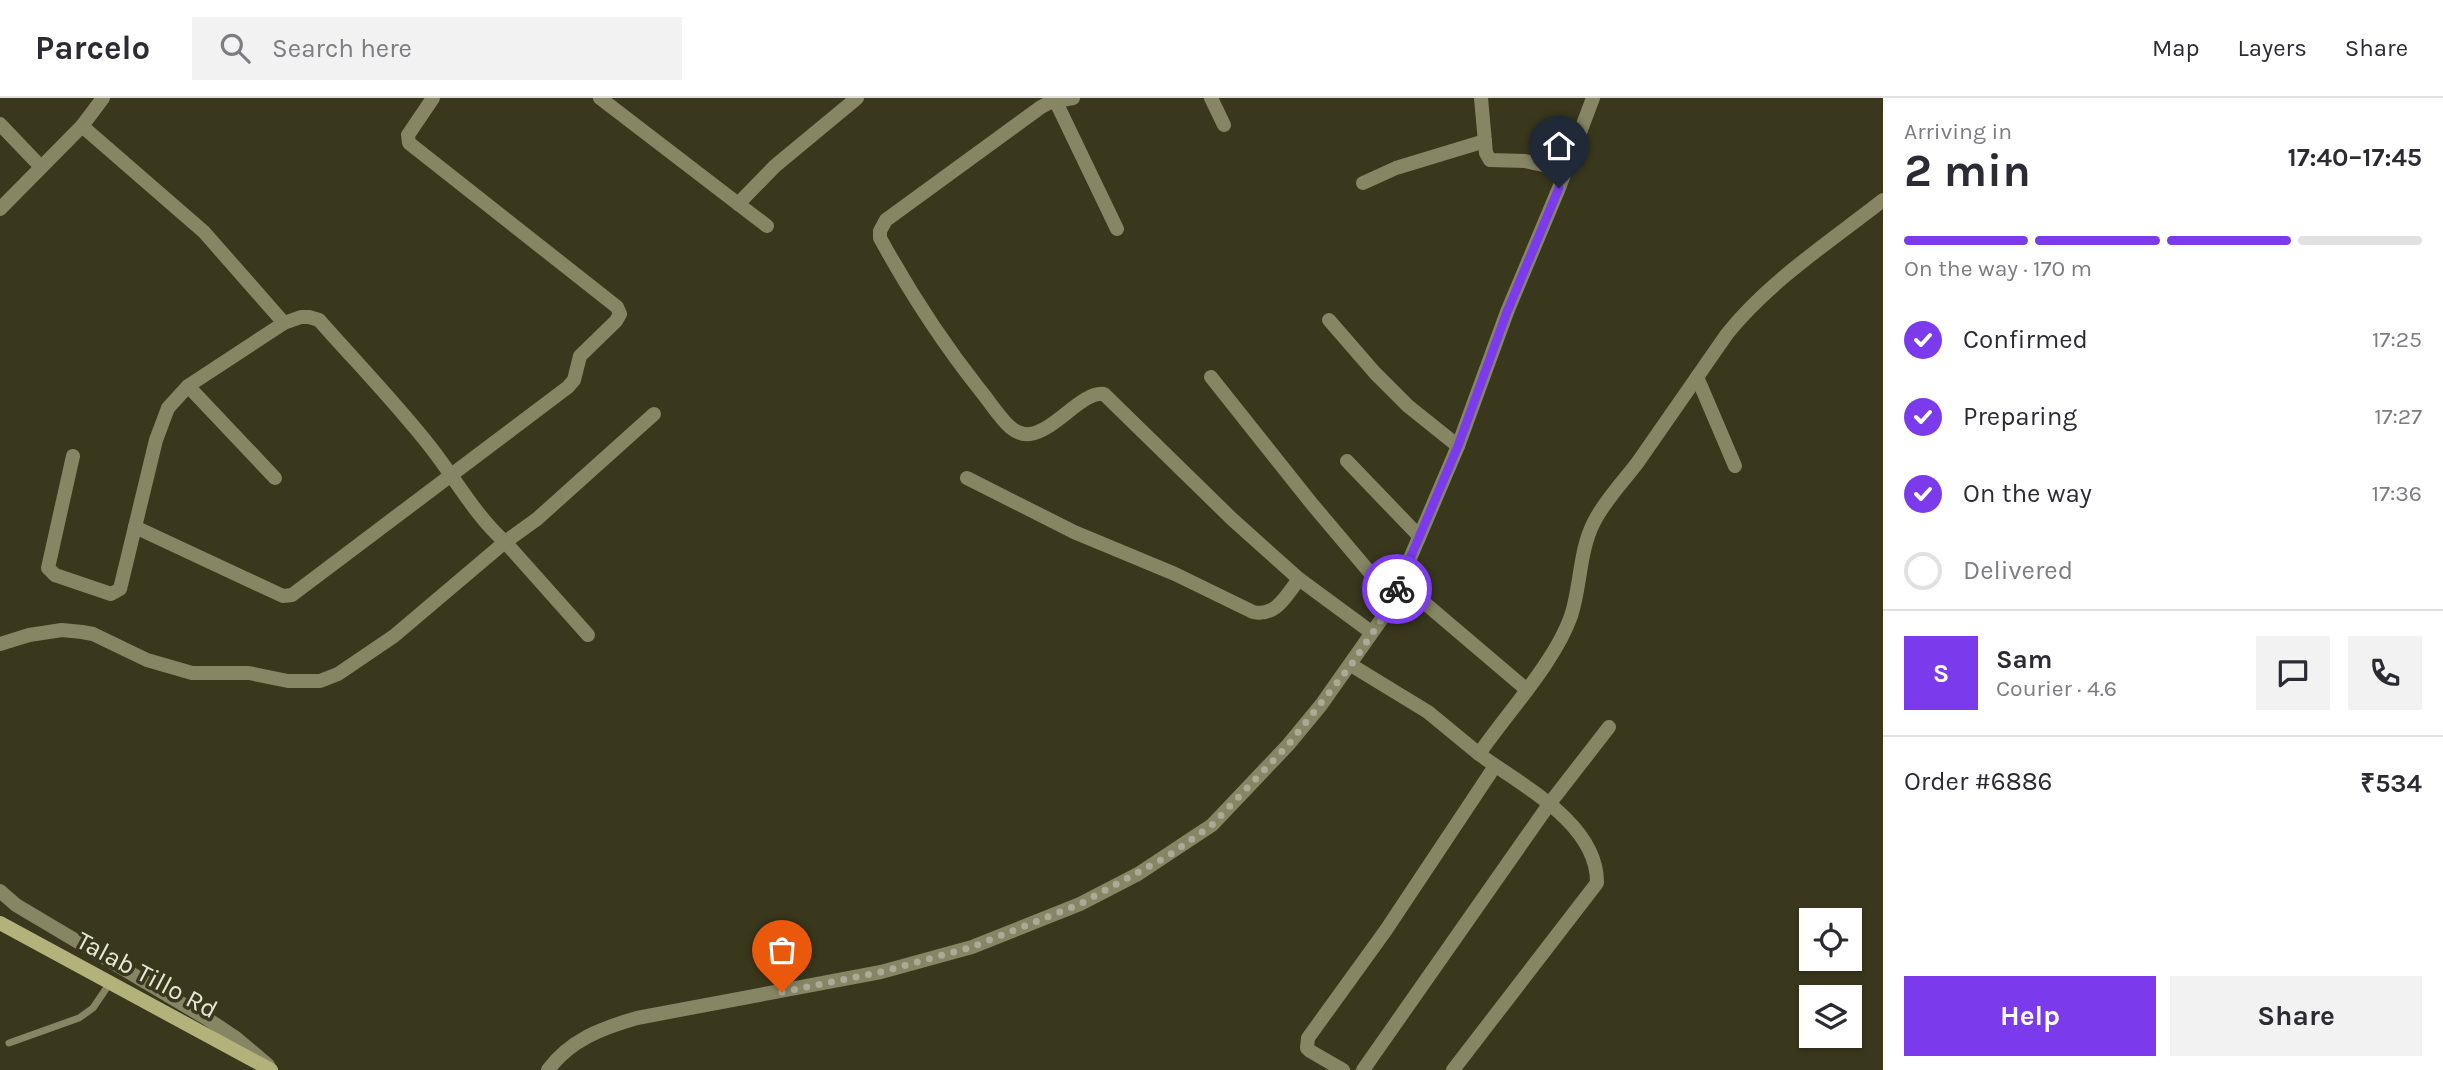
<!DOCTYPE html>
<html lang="en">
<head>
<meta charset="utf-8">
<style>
	:root { --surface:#fff; --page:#f2f2f3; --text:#2b2b33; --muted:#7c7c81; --line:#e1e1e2; --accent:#7c3aed }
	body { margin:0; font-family:Karla,sans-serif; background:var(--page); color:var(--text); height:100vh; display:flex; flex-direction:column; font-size:26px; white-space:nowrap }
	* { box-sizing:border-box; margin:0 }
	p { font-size:23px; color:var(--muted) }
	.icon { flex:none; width:38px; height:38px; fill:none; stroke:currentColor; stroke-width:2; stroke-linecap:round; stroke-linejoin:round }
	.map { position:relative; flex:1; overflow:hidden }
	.side { display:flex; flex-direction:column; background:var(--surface); width:560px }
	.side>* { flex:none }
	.buttons { position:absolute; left:1799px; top:810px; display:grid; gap:14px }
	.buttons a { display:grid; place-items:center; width:63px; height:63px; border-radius:0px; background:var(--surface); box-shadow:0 2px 5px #0004; font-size:35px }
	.pin { position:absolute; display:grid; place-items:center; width:60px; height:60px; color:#fff; margin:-72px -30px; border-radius:50% 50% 50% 0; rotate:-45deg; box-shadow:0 0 7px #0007 }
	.pin .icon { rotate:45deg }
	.courier { position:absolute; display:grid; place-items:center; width:70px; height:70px; margin:-35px; border:5px solid #7c3aed; border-radius:50%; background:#fff; color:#222; box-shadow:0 2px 9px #0007 }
	.summary em { font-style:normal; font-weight:700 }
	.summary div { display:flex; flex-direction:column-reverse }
	.summary { display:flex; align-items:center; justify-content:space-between; height:119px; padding:0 21px }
	h1 { font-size:46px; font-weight:700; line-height:52px }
	.bar { display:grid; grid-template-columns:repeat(4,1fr); gap:10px 7px; align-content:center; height:84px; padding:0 21px }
	.bar i { height:9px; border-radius:5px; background:var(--line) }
	.bar .selected { background:var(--accent) }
	.bar p { grid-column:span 4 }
	.line { display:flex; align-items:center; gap:18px; padding:0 21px; border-top:2px solid var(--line) }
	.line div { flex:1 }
	.round { display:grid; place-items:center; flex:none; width:74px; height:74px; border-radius:0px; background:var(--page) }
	ol { padding:0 21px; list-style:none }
	li { display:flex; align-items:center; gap:21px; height:77px }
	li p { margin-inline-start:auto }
	li .icon { padding:7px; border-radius:50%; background:var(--accent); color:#fff; stroke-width:4 }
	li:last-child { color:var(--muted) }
	li i { width:38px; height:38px; border:4px solid var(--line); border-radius:50% }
	.primary-button { display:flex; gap:14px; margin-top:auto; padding:14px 21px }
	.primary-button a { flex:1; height:80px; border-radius:0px; background:var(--accent); color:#fff; font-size:28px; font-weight:700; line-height:80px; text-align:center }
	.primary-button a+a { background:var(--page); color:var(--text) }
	header { display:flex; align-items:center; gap:42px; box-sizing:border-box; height:98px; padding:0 35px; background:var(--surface); border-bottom:2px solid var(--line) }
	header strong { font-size:33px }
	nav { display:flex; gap:38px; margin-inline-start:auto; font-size:24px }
	.search { width:490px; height:63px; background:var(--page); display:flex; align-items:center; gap:18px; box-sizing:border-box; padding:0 24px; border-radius:0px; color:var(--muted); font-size:26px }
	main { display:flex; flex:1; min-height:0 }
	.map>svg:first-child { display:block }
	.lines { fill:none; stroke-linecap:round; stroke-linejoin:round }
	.service { stroke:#868564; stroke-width:7 }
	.minor { stroke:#868564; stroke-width:14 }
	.tertiary { stroke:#868564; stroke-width:14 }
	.secondary { stroke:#b2b27b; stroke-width:14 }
	.done { stroke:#aaaa96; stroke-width:7; stroke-dasharray:0 12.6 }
	.route { stroke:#7c3aed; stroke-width:9 }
	.labels { text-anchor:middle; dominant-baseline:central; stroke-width:7; stroke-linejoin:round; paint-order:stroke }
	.street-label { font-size:26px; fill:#e7e7d7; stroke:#39381d }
</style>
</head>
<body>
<header>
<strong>Parcelo</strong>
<div class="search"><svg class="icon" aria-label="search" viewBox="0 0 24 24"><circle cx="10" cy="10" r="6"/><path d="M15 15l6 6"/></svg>Search here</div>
<nav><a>Map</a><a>Layers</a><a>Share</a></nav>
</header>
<main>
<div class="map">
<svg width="1883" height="972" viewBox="0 0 1883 972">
	<rect width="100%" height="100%" fill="#39381d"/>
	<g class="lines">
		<path class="service" d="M 9,945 L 79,920 L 93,910 L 110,885"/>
		<g class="minor">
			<path d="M 600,0 L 767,128"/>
			<path d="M 1073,0 L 1051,4 L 1041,9 L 886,122 L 880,133 L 880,140 C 909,193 942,244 980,292 C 990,304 999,319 1010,329 C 1016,334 1023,337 1030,336 C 1055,333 1082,293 1104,296 L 1232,421 L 1299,481 L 1371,534"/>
			<path d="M 1211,0 L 1224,27"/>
			<path d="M 1481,0 L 1486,55 L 1490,62 L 1525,63 L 1566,72"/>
			<path d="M 1056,4 L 1117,131"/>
			<path d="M 0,26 L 41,69"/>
			<path d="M 82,28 L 204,134 L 284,225"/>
			<path d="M 1363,85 L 1396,70 L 1485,43"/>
			<path d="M 738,106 L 775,68 L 857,0"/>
			<path d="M 1329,222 L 1375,275 L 1408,308 L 1458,348"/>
			<path d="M 1211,279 L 1312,406 L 1393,502"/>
			<path d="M 1697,279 L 1735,368"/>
			<path d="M 188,288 L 275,380"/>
			<path d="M 73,358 L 48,470 L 55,477 L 111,496 L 120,491 L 156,342 L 168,310 L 188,288 L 284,225 L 301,219 L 309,219 L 319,222 C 357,265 397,306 432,351 C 456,382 475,417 505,444 L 588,537"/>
			<path d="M 1347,363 L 1419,438"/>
			<path d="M 967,380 L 1074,434 L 1175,476 L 1253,514 C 1276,519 1286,498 1299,481"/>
			<path d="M 135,429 L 283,498 L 292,497 L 568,289 L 574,282 L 580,258 L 616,223 L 620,216 L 617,209 L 409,45 L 408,37 L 433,0"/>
			<path d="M 1400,484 L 1527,592"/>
			<path d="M 0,546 L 29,537 L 62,532 L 82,534 L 93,536 L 147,562 L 192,575 L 249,575 L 288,583 L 320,583 L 338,576 L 394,538 L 505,444 L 537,421 L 654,316"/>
			<path d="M 1351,567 L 1428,614 L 1479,656"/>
			<path d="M 0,793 L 16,807 L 206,920 L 236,940 L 268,967"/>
			<path d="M 548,972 C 570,942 602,930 637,920 L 881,874 L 972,849 L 1080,806 L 1138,776 L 1212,727 L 1288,647 L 1321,607 L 1388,512 L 1458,348 L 1507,214 L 1559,90 L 1593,0"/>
			<path d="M 1343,972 L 1310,953 L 1307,950 L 1308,940 L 1386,832 L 1495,668"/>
			<path d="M 1363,972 L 1550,705 L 1609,629"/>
			<path d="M 1453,972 L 1597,785 C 1598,725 1519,686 1479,656 C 1507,615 1555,564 1571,518 C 1581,488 1579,453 1594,424 C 1605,402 1623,384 1638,364 C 1668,321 1697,279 1727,236 C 1768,184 1831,143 1883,102"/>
		</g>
		<path class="tertiary" d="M 0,111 L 82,28 L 103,0"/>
		<path class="secondary" d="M 0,825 L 271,972"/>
	</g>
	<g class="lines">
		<path class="done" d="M 782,894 L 881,874 L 972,849 L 1080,806 L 1168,758 L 1212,727 L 1288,647 L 1351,567 L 1388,512 L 1397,491"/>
		<path class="route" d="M 1397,491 L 1458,348 L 1507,214 L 1559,90"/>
	</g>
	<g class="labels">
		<g class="street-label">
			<text transform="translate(147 877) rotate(28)">Talab Tillo Rd</text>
		</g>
	</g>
</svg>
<div class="buttons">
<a><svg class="icon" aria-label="locate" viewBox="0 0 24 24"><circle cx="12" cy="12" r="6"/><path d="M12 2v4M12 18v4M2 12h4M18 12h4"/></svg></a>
<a><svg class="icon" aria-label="layers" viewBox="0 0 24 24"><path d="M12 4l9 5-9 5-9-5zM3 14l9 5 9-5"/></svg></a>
</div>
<div class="pin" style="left:782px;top:894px;background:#ea580c"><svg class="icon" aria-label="bag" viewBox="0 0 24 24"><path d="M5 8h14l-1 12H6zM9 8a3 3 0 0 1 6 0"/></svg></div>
<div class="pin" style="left:1559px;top:90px;background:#1f2937"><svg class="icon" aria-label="home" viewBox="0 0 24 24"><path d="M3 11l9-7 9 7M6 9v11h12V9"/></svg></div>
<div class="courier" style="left:1397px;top:491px"><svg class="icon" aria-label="bike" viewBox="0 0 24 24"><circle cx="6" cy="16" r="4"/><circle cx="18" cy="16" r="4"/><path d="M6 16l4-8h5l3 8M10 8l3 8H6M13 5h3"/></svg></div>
</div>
<section class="side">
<div class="summary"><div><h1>2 min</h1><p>Arriving in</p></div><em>17:40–17:45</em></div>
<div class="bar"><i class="selected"></i><i class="selected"></i><i class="selected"></i><i></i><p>On the way · 170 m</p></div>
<ol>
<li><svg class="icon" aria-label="check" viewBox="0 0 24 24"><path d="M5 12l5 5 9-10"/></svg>Confirmed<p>17:25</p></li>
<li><svg class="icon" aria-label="check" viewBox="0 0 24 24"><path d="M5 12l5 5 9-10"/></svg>Preparing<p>17:27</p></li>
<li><svg class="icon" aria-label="check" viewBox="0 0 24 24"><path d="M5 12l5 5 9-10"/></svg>On the way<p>17:36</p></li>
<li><i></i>Delivered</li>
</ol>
<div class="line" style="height:126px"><b class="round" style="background:var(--accent);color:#fff">S</b><div><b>Sam</b><p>Courier · 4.6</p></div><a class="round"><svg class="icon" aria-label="chat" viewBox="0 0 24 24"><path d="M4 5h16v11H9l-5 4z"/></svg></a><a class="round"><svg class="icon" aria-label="phone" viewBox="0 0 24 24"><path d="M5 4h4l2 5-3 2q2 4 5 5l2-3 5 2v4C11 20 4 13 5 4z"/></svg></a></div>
<div class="line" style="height:91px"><div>Order #6886</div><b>₹534</b></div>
<div class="primary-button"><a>Help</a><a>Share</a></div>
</section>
</main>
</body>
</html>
